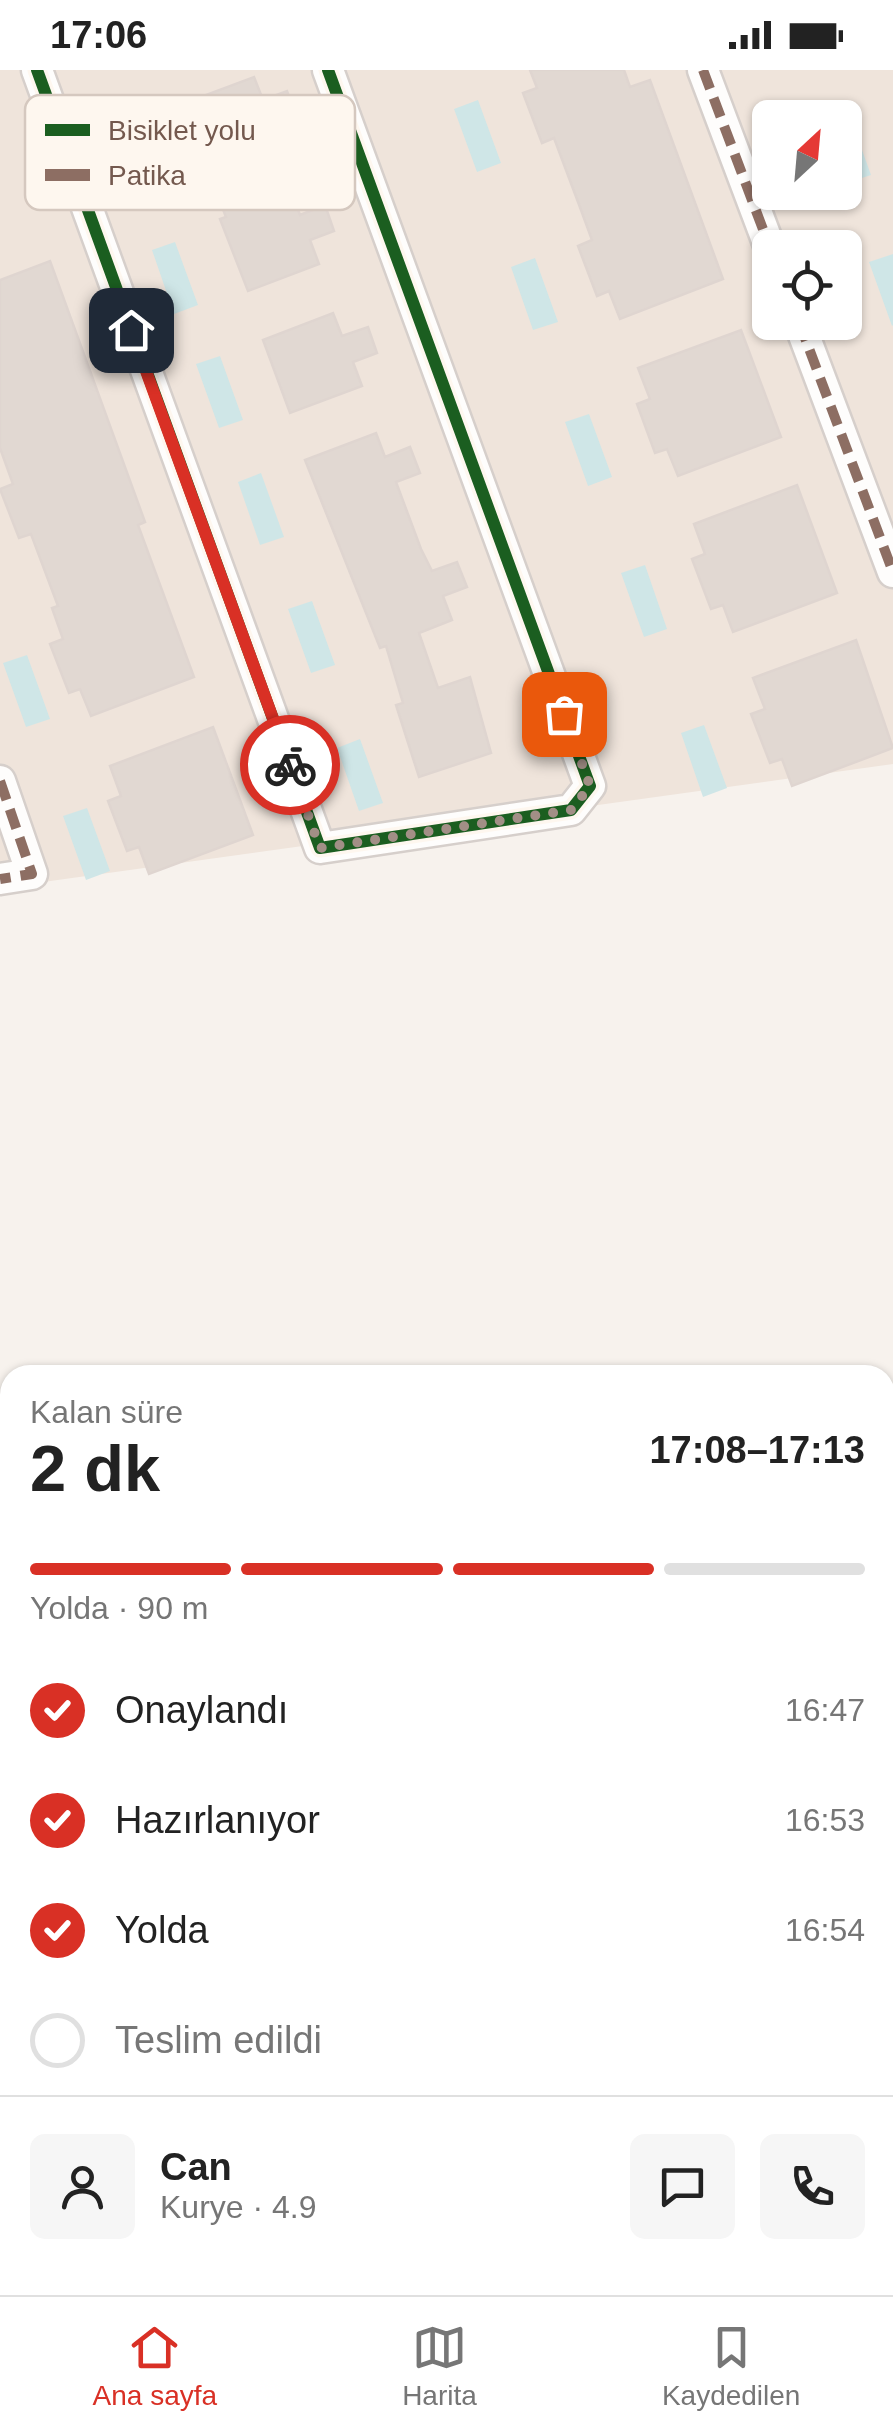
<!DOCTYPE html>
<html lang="tr">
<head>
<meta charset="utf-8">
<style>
	:root { --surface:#fff; --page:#f6f6f6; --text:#222; --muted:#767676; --line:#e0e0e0; --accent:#d93025 }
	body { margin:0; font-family:Arial,sans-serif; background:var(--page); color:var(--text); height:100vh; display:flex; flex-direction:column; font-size:38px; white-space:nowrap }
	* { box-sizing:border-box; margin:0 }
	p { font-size:32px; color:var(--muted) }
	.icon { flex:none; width:55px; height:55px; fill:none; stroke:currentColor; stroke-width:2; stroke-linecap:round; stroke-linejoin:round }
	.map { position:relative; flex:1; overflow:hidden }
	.panel { position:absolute; left:0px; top:1295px; width:895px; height:930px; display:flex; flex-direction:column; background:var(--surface); border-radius:30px 30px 0 0; box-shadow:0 2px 8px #0004 }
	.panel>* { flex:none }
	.needle { width:65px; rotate:26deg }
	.controls { position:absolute; left:752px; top:30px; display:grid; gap:20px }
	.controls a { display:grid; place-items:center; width:110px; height:110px; border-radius:15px; background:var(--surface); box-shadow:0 2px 8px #0004; font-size:50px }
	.pin { position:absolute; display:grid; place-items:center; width:85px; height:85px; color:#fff; margin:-42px; border-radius:20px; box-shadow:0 5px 15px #0006 }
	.courier { position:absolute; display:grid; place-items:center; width:100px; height:100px; margin:-50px; border:8px solid #d93025; border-radius:50%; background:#fff; color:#222; box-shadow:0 2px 12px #0007 }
	.head em { font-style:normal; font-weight:800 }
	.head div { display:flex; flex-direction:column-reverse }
	.head { display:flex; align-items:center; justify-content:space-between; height:170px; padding:0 30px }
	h1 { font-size:65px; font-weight:800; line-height:75px }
	.bar { display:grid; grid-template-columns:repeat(4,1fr); gap:15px 10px; align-content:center; height:120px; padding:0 30px }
	.bar i { height:12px; border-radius:8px; background:var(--line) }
	.bar .current { background:var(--accent) }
	.bar p { grid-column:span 4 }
	.line { display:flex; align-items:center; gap:25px; padding:0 30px; border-top:2px solid var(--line) }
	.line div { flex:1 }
	.round { display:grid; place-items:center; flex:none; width:105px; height:105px; border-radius:15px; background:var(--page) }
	ol { padding:0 30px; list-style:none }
	li { display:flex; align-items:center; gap:30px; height:110px }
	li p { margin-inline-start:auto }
	li .icon { padding:10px; border-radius:50%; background:var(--accent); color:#fff; stroke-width:4 }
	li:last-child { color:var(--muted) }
	li i { width:55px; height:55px; border:5px solid var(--line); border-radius:50% }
	.status { display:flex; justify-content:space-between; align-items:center; height:70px; padding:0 50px; background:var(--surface); direction:ltr }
	.status svg { height:28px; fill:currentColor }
	.dock { display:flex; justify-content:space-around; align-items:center; height:140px; border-top:2px solid var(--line); background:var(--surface); font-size:28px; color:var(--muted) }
	.dock a { display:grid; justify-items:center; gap:5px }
	.dock .current { color:var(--accent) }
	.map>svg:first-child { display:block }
	.residential { fill:#efe4db; fill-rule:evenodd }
	.water { fill:#cfe6e7 }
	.building { fill:#e1d8d2; stroke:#dfd5d0; stroke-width:2.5 }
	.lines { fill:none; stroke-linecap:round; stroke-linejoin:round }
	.minor-casing { stroke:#d6cfcb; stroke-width:35 }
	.minor { stroke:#fefdfc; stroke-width:30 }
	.quiet { stroke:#8d6e63; stroke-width:10; stroke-dasharray:20 10; stroke-linecap:butt }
	.cycleway-casing { stroke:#fef7ef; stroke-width:19 }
	.cycleway { stroke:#1b5e20; stroke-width:12 }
	.done { stroke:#a28f86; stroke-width:10; stroke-dasharray:0 18 }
	.route { stroke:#d93025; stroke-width:12 }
	.key { fill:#fef7ef; stroke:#d5c8bf; stroke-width:2.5 }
	.key-label { font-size:28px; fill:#74594e }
</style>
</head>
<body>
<div class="status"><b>17:06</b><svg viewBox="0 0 49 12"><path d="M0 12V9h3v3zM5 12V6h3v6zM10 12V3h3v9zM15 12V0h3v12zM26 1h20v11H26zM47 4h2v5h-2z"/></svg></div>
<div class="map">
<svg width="893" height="2225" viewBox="0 0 893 2225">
	<rect width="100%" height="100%" fill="#f7f2ed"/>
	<path class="residential" d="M 0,0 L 893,0 L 893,694 L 0,818 ZM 770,48 L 845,48 L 845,122 L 770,122 ZM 770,178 L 845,178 L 845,252 L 770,252 Z"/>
	<g class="water">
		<path d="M 478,30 L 501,93 L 477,102 L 454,39 Z"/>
		<path d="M 848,41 L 871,105 L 847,113 L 845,48 L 830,47 Z"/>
		<path d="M 175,172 L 198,235 L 174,244 L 152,180 Z"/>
		<path d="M 893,184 L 893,255 L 892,256 L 869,192 Z"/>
		<path d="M 535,188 L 558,252 L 533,260 L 511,197 Z"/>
		<path d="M 220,286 L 243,350 L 219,358 L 196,294 Z"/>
		<path d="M 589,344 L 612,407 L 588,416 L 565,352 Z"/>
		<path d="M 261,403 L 284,467 L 260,475 L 238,412 Z"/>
		<path d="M 645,495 L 667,559 L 644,567 L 621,503 Z"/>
		<path d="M 312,531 L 335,595 L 311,603 L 288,539 Z"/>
		<path d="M 27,585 L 50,649 L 26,657 L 3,593 Z"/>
		<path d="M 704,655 L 727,718 L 703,727 L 681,663 Z"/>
		<path d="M 360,669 L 383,733 L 359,741 L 337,678 Z"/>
		<path d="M 87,738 L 110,801 L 86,810 L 63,746 Z"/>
	</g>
	<g class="building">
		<path d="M 530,0 L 624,0 L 630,17 L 650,10 L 723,209 L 620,249 L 609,221 L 597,226 L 578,176 L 592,170 L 581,140 L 554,68 L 542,73 L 523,23 L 537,18 Z"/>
		<path d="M 254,7 L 263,30 L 287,21 L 297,47 L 273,56 L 282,80 L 276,82 L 300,145 L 325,135 L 334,161 L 310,170 L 319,194 L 248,221 L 220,149 L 226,147 L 182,34 Z"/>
		<path d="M 50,191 L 145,452 L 138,455 L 194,607 L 91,646 L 80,619 L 69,623 L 50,574 L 63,569 L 52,538 L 58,536 L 31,464 L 19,468 L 0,419 L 13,414 L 0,378 L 0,210 Z"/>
		<path d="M 333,243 L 342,266 L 368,257 L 377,283 L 353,292 L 362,316 L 290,343 L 263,270 Z"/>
		<path d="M 741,260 L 781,367 L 678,406 L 667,379 L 655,383 L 637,334 L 650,329 L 638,298 Z"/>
		<path d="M 376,363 L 385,387 L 410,377 L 420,403 L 396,412 L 421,479 L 432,501 L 457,492 L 467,517 L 443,526 L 452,550 L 419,563 L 438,618 L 470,607 L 491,683 L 419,707 L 396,635 L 403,633 L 386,576 L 380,578 L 305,390 Z"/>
		<path d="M 797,415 L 837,523 L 733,562 L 723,535 L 711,539 L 692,489 L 705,484 L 694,454 Z"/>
		<path d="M 856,570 L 893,678 L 792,716 L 782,689 L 770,693 L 751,644 L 765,639 L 753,608 Z"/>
		<path d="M 213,657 L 253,765 L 149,804 L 139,777 L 127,781 L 108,731 L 121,726 L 110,696 Z"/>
	</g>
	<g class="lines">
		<g class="minor-casing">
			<g id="minor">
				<path d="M 37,0 L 320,778 L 571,740 L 590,716 L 328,0"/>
				<path d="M 703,0 L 770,178"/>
				<path d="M 799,252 L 893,502"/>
				<path d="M 0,711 L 32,804 L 0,809"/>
			</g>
		</g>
		<use href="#minor" class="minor"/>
		<g class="quiet">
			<path d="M 703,0 L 770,178"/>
			<path d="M 799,252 L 893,502"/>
			<path d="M 0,711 L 32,804 L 0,809"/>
			<path d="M 0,1993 L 10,1991"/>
			<path d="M 683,2225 L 683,2215"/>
		</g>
		<g class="cycleway-casing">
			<path id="cycleway" d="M 37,0 L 320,778 L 571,740 L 590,716 L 328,0"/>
		</g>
		<use href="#cycleway" class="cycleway"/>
	</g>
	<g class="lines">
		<path class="done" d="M 290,695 L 320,778 L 571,740 L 590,716 L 564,644"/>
		<path class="route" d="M 131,260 L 290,695"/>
	</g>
	<rect x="25" y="25" width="330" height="115" rx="15" class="key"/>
	<rect x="45" y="54" width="45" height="12" fill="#1b5e20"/>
	<rect x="45" y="99" width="45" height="12" fill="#8d6e63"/>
	<g class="key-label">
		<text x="108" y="70">Bisiklet yolu</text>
		<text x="108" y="115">Patika</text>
	</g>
</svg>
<div class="controls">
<a><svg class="needle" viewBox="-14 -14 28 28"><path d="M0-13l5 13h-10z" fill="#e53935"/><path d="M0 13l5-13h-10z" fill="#767676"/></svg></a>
<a><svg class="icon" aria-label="locate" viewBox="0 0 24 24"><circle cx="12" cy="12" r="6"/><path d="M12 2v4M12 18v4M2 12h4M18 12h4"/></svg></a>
</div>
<div class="pin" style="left:564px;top:644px;background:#ea580c"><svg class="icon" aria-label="bag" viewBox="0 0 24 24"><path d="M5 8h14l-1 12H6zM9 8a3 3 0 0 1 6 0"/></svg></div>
<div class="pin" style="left:131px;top:260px;background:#1f2937"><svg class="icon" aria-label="home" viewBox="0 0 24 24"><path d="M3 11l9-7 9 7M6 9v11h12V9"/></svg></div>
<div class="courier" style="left:290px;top:695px"><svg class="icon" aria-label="bike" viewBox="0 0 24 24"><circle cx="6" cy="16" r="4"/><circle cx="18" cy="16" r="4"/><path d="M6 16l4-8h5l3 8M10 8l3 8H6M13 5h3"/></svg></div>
<section class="panel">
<div class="head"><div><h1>2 dk</h1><p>Kalan süre</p></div><em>17:08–17:13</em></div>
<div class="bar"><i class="current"></i><i class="current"></i><i class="current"></i><i></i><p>Yolda · 90 m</p></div>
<ol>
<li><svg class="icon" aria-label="check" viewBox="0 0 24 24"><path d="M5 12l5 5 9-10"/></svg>Onaylandı<p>16:47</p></li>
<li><svg class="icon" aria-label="check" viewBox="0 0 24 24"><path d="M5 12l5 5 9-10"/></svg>Hazırlanıyor<p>16:53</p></li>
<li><svg class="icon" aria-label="check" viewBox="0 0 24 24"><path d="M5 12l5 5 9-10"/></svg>Yolda<p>16:54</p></li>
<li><i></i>Teslim edildi</li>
</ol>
<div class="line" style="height:180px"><a class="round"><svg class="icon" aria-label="person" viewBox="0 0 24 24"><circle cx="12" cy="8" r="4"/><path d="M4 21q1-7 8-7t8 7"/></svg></a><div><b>Can</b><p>Kurye · 4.9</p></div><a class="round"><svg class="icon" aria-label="chat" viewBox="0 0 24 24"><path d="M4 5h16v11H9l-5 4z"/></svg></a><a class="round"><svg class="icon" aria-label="phone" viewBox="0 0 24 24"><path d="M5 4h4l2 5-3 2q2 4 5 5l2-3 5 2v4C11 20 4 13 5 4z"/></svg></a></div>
</section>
</div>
<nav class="dock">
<a class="current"><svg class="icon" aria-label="home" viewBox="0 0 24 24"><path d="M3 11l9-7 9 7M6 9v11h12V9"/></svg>Ana sayfa</a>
<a><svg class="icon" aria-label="map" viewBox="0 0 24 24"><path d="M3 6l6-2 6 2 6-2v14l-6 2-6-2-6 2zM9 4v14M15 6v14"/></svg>Harita</a>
<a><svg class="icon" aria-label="saved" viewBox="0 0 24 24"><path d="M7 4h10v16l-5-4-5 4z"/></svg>Kaydedilen</a>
</nav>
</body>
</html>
